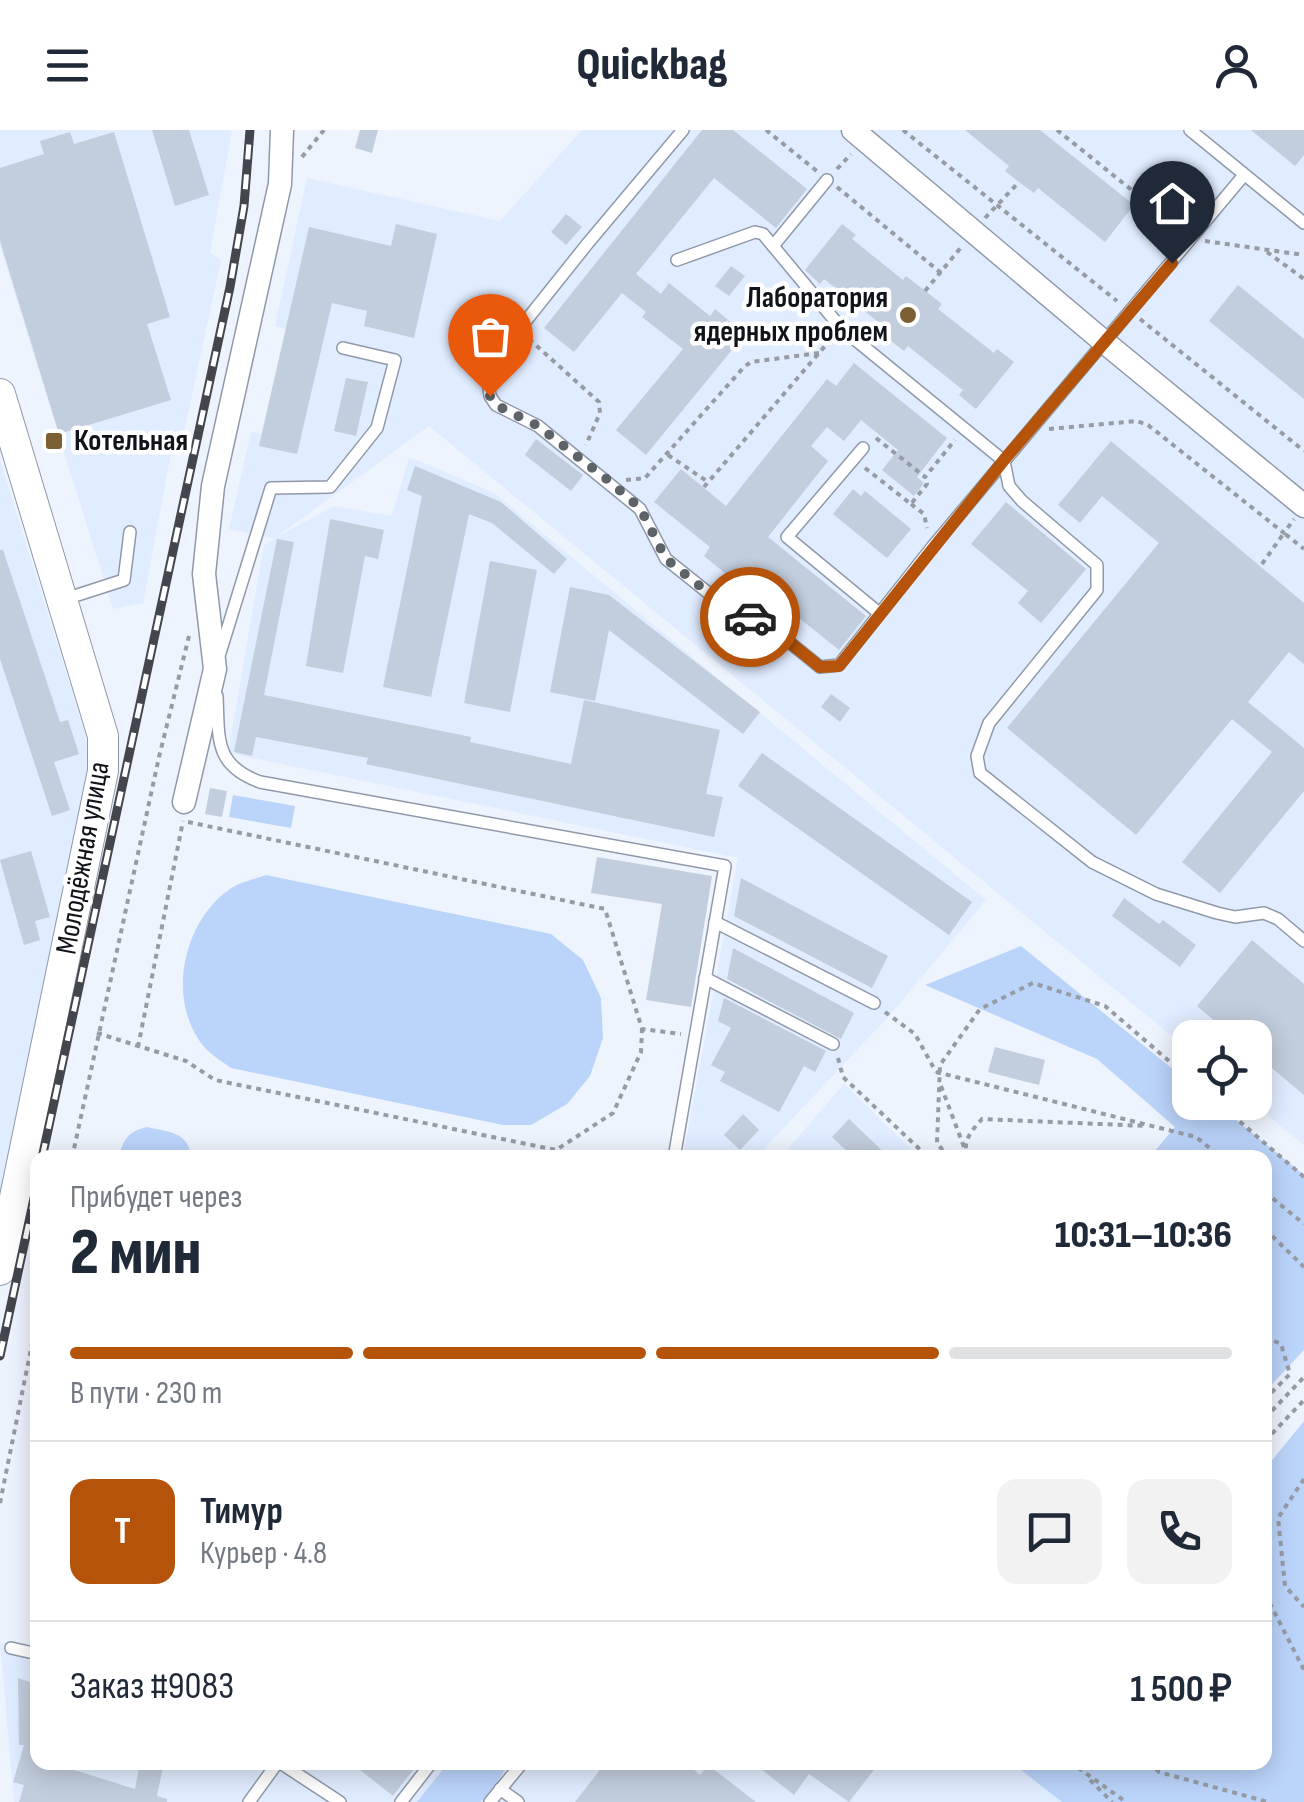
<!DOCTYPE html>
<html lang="ru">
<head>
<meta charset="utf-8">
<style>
	:root { --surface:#fff; --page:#f2f2f3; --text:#1f2937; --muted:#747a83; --line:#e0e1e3; --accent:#b45309 }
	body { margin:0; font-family:"Sofia Sans Condensed",sans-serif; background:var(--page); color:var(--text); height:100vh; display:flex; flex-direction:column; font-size:38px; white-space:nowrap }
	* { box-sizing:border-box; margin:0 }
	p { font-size:32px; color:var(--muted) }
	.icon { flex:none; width:55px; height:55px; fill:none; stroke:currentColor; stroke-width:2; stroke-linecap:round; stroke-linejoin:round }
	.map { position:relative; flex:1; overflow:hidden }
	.details { position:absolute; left:30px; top:1020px; width:1242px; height:620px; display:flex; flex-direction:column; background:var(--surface); border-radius:20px; box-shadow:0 5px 25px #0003 }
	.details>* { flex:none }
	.tools { position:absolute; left:1172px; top:890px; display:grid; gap:20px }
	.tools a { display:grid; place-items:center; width:100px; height:100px; border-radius:20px; background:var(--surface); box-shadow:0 5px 25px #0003; font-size:50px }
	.pin { position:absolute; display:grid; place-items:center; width:85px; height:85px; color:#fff; margin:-102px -42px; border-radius:50% 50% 50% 0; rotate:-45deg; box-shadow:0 0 10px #0007 }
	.pin .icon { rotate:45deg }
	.courier { position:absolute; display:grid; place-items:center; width:100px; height:100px; margin:-50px; border:8px solid #b45309; border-radius:50%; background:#fff; color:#222; box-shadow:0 2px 12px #0007 }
	.summary em { font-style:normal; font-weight:800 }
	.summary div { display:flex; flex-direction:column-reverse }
	.summary { display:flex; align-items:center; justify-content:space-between; height:170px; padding:0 40px }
	h1 { font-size:65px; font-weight:800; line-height:75px }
	.bar { display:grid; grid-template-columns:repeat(4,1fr); gap:15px 10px; align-content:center; height:120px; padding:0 40px }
	.bar i { height:12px; border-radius:8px; background:var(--line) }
	.bar .on { background:var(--accent) }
	.bar p { grid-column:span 4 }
	.line { display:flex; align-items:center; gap:25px; padding:0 40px; border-top:2px solid var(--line) }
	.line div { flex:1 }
	.round { display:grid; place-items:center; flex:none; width:105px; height:105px; border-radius:20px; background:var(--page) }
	header { display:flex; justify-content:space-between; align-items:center; height:130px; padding:0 40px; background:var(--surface); font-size:45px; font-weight:800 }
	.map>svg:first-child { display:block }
	.built { fill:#e0ecff }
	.green { fill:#bbd4fa }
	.building { fill:#c2cddd }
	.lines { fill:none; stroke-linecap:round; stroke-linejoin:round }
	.service-casing { stroke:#8f99a9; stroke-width:14 }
	.minor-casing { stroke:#8f99a9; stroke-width:25 }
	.secondary-casing { stroke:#8f99a9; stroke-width:32 }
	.path { stroke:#979ba4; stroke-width:4; stroke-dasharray:5 5; stroke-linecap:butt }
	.service { stroke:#fff; stroke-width:11 }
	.minor { stroke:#fff; stroke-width:22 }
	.secondary { stroke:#fff; stroke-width:30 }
	.rail-casing { stroke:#43474d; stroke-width:9 }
	.rail { stroke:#fff; stroke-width:5; stroke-dasharray:15; stroke-linecap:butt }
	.done { stroke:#5e6269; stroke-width:10; stroke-dasharray:0 18 }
	.route { stroke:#b45309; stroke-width:12 }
	.poi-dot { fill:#7c6033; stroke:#fff; stroke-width:4 }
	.labels { text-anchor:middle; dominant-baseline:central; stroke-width:9; stroke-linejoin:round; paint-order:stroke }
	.poi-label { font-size:30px; font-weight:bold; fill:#101319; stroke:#fff; text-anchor:end }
	.street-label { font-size:30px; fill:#101319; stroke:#fff }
</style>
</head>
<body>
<header><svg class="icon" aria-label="menu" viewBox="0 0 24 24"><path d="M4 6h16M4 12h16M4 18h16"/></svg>Quickbag<svg class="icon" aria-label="person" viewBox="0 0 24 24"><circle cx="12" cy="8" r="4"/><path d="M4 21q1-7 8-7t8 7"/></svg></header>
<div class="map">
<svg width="1304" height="1672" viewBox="0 0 1304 1672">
	<rect width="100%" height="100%" fill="#eef4fe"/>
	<g class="built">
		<path d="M 0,0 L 232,0 L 210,123 L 221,130 L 180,321 L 171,323 L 143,473 L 113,479 L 0,116 Z"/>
		<path d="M 582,0 L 1304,0 L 1304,1015 L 1252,973 L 1255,972 L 1255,908 L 1190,908 L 1190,921 L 429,296 L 275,408 L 334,376 L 392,386 L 409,327 L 493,362 L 986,770 L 890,885 L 756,1027 L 683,1027 L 738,728 L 228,623 L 264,415 L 275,409 L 229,399 L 251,302 L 262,304 L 286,199 L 275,196 L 307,48 L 500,91 Z"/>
		<path d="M 0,330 L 86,607 L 89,647 L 0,1080 Z"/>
		<path d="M 844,954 L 919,1027 L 780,1028 Z"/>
		<path d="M 0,1512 L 37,1522 L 38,1632 L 1012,1632 L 1062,1672 L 14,1672 Z"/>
	</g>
	<g class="green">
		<path d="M 233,665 L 295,676 L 291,698 L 229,687 Z"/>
		<path d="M 266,745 L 551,804 L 583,830 L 601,868 L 603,908 L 590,946 L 567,974 L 531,995 L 503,995 L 231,938 C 223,932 213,926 206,919 C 165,873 182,792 230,759 C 240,752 255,749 266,745 Z"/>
		<path d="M 1021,816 L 1190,953 L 1190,972 L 1215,973 L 1304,1045 L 1304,1220 L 1265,1262 L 1265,1028 L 1150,1027 L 1175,997 L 1097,929 L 925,855 Z"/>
		<path d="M 147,997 C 169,1002 189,1002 191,1027 L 119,1027 C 123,1009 129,1001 147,997 Z"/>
		<path d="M 1304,1291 L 1304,1672 L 1062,1672 L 1012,1633 L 1265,1632 L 1265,1339 Z"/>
		<path d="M 448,1633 L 448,1632 L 509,1633 L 492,1661 L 480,1672 L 417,1672 Z"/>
	</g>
	<g class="building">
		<path d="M 152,0 L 189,0 L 209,65 L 175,76 Z"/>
		<path d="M 360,0 L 378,0 L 372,23 L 355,18 Z"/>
		<path d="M 702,0 L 733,0 L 807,59 L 776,98 L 714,48 L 636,144 L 661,164 L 669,153 L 710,186 L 715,179 L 745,204 L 646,325 L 616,300 L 683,219 L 642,187 L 646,182 L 622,163 L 574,222 L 544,198 Z"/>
		<path d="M 965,0 L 1040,0 L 1134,75 L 1105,112 L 1038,58 L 1034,63 L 1019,52 L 1005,41 L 1009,36 Z"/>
		<path d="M 1251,0 L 1304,0 L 1304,25 L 1295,36 Z"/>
		<path d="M 70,2 L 74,14 L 114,2 L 170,187 L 147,194 L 171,270 L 59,304 L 0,111 L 0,38 L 44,24 L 40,11 Z"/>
		<path d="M 566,84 L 582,97 L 566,115 L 551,102 Z"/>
		<path d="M 396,94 L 437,104 L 414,208 L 364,196 L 367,181 L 332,173 L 297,324 L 259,316 L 309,97 L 391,116 Z"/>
		<path d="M 842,94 L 856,105 L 852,109 L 903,150 L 906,146 L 942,174 L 938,179 L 994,223 L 997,219 L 1014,232 L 976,279 L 959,265 L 963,260 L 908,216 L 904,221 L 873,197 L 877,191 L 824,149 L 820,154 L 805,140 Z"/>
		<path d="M 731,136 L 745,146 L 729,166 L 715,156 Z"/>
		<path d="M 1238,155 L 1304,209 L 1304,269 L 1209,191 Z"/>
		<path d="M 854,233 L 947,308 L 917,347 L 924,353 L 914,366 L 882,340 L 898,320 L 861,290 L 844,311 L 827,297 L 811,316 L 828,331 L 768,407 L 866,486 L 839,520 L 738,439 L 731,448 L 704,426 L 710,417 L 654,372 L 681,339 L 726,376 L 827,249 L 836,256 Z"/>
		<path d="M 346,248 L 368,252 L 356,306 L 334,301 Z"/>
		<path d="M 536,309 L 583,345 L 571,361 L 525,325 Z"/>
		<path d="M 1111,311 L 1304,473 L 1304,534 L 1289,522 L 1248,572 L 1304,618 L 1304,661 L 1220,763 L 1182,732 L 1272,622 L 1232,589 L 1136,705 L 1007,598 L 1159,413 L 1102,366 L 1080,393 L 1058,375 Z"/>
		<path d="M 415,336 L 501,372 L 567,429 L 554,444 L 492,393 L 469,384 L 431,567 L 383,557 L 422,366 L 407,360 Z"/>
		<path d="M 853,359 L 861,366 L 865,361 L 911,399 L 887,428 L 833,384 Z"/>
		<path d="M 1006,372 L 1086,439 L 1041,493 L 1018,473 L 1028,461 L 971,414 Z"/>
		<path d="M 330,389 L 384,400 L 378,429 L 365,426 L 343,543 L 306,536 Z"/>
		<path d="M 277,409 L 294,412 L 264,565 L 471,607 L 470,612 L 571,634 L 584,570 L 720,600 L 706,664 L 723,667 L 714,707 L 366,634 L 368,628 L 256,607 L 252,626 L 234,622 Z"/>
		<path d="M 0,420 L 3,420 L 60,592 L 68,590 L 79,624 L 54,632 L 70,680 L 52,686 L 0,529 Z"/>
		<path d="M 490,431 L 537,440 L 510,582 L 464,573 Z"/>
		<path d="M 570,457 L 609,465 L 760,582 L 743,604 L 609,500 L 595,571 L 550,562 Z"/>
		<path d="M 831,564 L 850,578 L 840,592 L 821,577 Z"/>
		<path d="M 762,623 L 972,772 L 949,805 L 738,656 Z"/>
		<path d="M 210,658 L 227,661 L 222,687 L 205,684 Z"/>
		<path d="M 31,721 L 50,787 L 35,791 L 40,810 L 24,815 L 0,730 Z"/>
		<path d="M 597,727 L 712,746 L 691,877 L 646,870 L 662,774 L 591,763 Z"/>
		<path d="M 741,748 L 888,826 L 872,858 L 734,786 Z"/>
		<path d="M 1124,768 L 1159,794 L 1163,790 L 1196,815 L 1180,837 L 1112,786 Z"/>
		<path d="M 1252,810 L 1304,854 L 1304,965 L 1255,924 L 1255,908 L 1235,908 L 1197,876 Z"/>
		<path d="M 733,818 L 854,883 L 841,909 L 727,849 Z"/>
		<path d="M 724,868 L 826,921 L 815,942 L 804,936 L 779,982 L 720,951 L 725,942 L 711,935 L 731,898 L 718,891 Z"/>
		<path d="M 995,917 L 1045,930 L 1039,955 L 988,942 Z"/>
		<path d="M 743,984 L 759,1000 L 740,1020 L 724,1005 Z"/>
		<path d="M 849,989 L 890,1028 L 854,1028 L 832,1007 Z"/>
		<path d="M 18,1548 L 38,1555 L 38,1632 L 49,1632 L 135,1659 L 140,1632 L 164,1632 L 157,1666 L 167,1669 L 167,1672 L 19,1672 L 24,1655 L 13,1652 L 24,1615 L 19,1615 Z"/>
		<path d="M 350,1632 L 419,1632 L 393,1666 Z"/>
		<path d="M 606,1632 L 685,1632 L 700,1645 L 708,1635 L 756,1672 L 575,1672 Z"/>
		<path d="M 752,1632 L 880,1632 L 849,1672 L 809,1644 L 794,1665 Z"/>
	</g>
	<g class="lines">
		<g class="service-casing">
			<g id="service">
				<path d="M 683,0 L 588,113 L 493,232 L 488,250 L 490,266 L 496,275 L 538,296 L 640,379 L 666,429 L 711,465 L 778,503 L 820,537 L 839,535 L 933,416 L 1244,45"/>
				<path d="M 1190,0 L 1304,93"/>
				<path d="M 773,116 L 841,198 L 1004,331"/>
				<path d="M 677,130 L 755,102 L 763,104 L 773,116 L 827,50"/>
				<path d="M 863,318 L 787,407 L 879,483"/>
				<path d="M 1004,331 L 1009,356 L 1022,371 L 1097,435 L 1097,460 L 989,593 L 977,626 L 980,643 L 1092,732 L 1156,764 L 1217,783 L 1235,787 L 1264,783 L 1278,789 L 1304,811"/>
				<path d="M 62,470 L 124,450 L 130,402"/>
				<path d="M 220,523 L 271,358 L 330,357 L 377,298 L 395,230 L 343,218"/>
				<path d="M 217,566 C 219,609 214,635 260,652 L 725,736 L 674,1028"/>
				<path d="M 715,792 L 874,873"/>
				<path d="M 705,848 L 833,914"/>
				<path d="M 11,1518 L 38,1524"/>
				<path d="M 279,1632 L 340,1672"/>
				<path d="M 500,1659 L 518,1672"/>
				<path d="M 249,1672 L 278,1632"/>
				<path d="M 401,1672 L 432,1632"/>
				<path d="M 490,1672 L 523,1632"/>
			</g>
		</g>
		<g class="minor-casing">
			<g id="minor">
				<path d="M 853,0 L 1103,211 L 1304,376"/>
				<path d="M 184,672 L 215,539 L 204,444 L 213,356 L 280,54 L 282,0"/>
			</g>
		</g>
		<g class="secondary-casing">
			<path id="secondary" d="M 0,264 L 103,606 L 103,641 L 0,1140"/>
		</g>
		<g class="path">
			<path d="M 766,0 L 818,42"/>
			<path d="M 903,0 L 1117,171"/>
			<path d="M 1057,0 L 1179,98"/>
			<path d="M 302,27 L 324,0"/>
			<path d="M 837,39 L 851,24"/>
			<path d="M 837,57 L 941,143"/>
			<path d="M 985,88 L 1019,52"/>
			<path d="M 1205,111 L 1304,125"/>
			<path d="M 1267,122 L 1304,149"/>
			<path d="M 925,161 L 963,115"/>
			<path d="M 1140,189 L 1304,321"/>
			<path d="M 529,209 L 599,272 L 600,283 L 586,315"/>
			<path d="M 1049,299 L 1137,291 L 1148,295 L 1284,403 L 1294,389"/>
			<path d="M 876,308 L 925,347 L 955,310"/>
			<path d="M 668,325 L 708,352"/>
			<path d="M 865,338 L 911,374 L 927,354 L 925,348"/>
			<path d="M 626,350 L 645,348 L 744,237 L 751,232 L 819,223"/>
			<path d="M 704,357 L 831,209"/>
			<path d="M 911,374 L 924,384 L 927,398"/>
			<path d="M 1262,434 L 1284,403 L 1304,419"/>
			<path d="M 188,692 L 605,779 L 642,899 L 681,904"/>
			<path d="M 885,882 L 915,904 L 936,942"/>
			<path d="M 97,903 L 186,931 L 215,950 L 556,1020 L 613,983 L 641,922 L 642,899"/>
			<path d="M 138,917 L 183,691"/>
			<path d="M 838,928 L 843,947 L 929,1028"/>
			<path d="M 936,942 L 1196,1007 L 1222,1028"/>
			<path d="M 941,956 L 964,1017"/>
			<path d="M 1217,972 L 1304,1047"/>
			<path d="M 72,1028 L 159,627 L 190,502"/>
			<path d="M 949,1028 L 937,1013 L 940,935 L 980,879 L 1033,853 L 1105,876 L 1190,949"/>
			<path d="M 968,1028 C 961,1012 972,1000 982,989 L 1147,996"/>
			<path d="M 1265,1062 L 1304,1094"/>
			<path d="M 1265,1099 L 1304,1137"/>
			<path d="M 1265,1207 L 1281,1214 L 1290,1244 L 1265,1269"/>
			<path d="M 1265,1288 L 1304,1247"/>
			<path d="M 1265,1311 L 1304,1270"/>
			<path d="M 1304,1349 L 1278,1388 L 1285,1456 L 1304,1477"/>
			<path d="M 0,1373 L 38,1184"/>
			<path d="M 1265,1464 L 1304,1540"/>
			<path d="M 1070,1632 L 1126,1672"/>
			<path d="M 1149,1632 L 1159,1642 L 1268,1672"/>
			<path d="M 1090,1650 L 1112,1672"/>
		</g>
		<use href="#service" class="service"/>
		<use href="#minor" class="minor"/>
		<use href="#secondary" class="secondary"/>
		<g class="rail-casing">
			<g id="rail">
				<path d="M 42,1028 L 230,157 L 244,76 L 250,0"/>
				<path d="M 0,1226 L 38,1050"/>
			</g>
		</g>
		<use href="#rail" class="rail"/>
	</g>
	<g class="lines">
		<path class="done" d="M 490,266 L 496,275 L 538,296 L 608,350 L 640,378 L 666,429 L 711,465 L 750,487"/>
		<path class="route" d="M 750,487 L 778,503 L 820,537 L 839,536 L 1004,330 L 1172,133"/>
	</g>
	<g class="poi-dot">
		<circle cx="908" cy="185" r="10"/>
		<rect x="44" y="301" width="20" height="20" rx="5"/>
	</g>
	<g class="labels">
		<g class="poi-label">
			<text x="888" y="168">Лаборатория<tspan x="888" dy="34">ядерных проблем</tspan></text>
			<text x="74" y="311" text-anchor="start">Котельная</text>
		</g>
		<g class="street-label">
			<text transform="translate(83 728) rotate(-80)">Молодёжная улица</text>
		</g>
	</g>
</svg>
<div class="tools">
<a><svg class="icon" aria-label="locate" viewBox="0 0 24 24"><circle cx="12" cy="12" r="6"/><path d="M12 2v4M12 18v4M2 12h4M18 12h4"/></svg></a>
</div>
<div class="pin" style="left:490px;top:266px;background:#ea580c"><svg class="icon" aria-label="bag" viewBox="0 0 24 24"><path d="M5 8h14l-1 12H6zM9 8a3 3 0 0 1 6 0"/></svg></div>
<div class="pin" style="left:1172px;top:133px;background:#1f2937"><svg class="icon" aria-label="home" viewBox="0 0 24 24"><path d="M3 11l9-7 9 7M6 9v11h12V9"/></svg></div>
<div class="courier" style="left:750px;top:487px"><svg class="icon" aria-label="car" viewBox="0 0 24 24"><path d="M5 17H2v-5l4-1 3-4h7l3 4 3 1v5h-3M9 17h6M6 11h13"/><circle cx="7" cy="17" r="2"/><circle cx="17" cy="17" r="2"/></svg></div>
<section class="details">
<div class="summary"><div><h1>2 мин</h1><p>Прибудет через</p></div><em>10:31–10:36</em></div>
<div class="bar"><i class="on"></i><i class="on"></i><i class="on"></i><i></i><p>В пути · 230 m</p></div>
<div class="line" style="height:180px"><b class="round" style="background:var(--accent);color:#fff">Т</b><div><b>Тимур</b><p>Курьер · 4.8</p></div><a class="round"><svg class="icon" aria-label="chat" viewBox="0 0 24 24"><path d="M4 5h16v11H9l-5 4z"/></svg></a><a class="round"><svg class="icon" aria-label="phone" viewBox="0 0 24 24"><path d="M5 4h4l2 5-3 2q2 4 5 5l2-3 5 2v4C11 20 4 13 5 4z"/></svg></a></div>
<div class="line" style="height:130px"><div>Заказ #9083</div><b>1 500 ₽</b></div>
</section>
</div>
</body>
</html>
